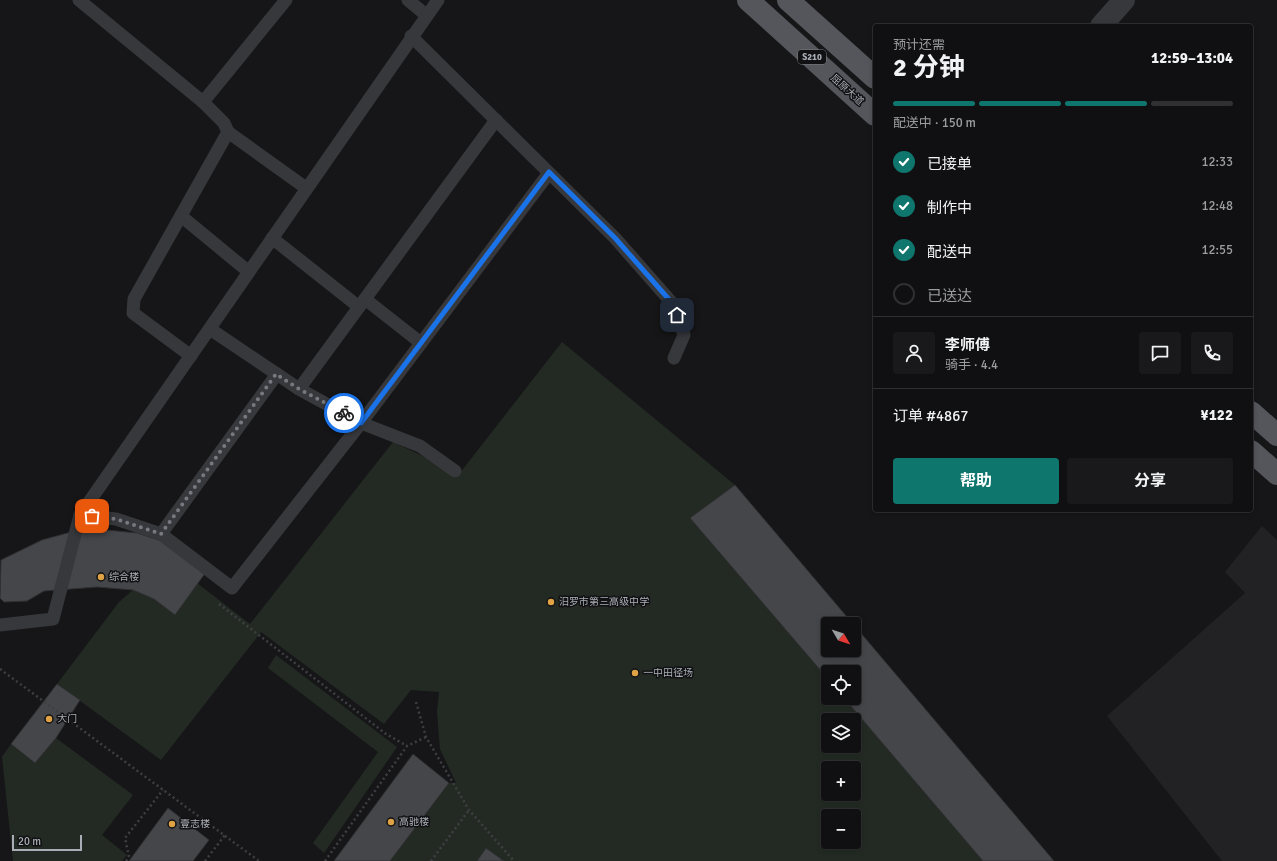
<!DOCTYPE html>
<html lang="zh">
<head>
<meta charset="utf-8">
<style>
	:root { --surface:#101012; --page:#19191b; --text:#f1f3f6; --muted:#9c9d9f; --line:#303032; --accent:#0f766e }
	body { margin:0; font-family:Signika,"Noto Sans SC",sans-serif; background:var(--page); color:var(--text); height:100vh; display:flex; flex-direction:column; font-size:15px; white-space:nowrap }
	* { box-sizing:border-box; margin:0 }
	p { font-size:13px; color:var(--muted) }
	.icon { flex:none; width:22px; height:22px; fill:none; stroke:currentColor; stroke-width:2; stroke-linecap:round; stroke-linejoin:round }
	.map { position:relative; flex:1; overflow:hidden }
	.details { position:absolute; left:873px; top:24px; width:380px; height:488px; display:flex; flex-direction:column; background:var(--surface); border-radius:4px; box-shadow:0 2px 6px #0003,0 0 0 1px var(--line) }
	.details>* { flex:none }
	.needle { width:26px; rotate:129deg }
	.buttons { position:absolute; left:821px; top:617px; display:grid; gap:8px }
	.buttons a { display:grid; place-items:center; width:40px; height:40px; border-radius:4px; background:var(--surface); box-shadow:0 2px 6px #0003,0 0 0 1px var(--line); font-size:20px }
	.scale { position:absolute; left:12px; bottom:10px; width:70px; box-sizing:border-box; padding-left:4px; border:2px solid #a9aeb6; border-top:0; font-size:11px; line-height:14px; white-space:nowrap; color:#a9aeb6; -webkit-text-stroke:3px #111113; paint-order:stroke }
	.pin { position:absolute; display:grid; place-items:center; width:34px; height:34px; color:#fff; margin:-17px; border-radius:8px; box-shadow:0 2px 6px #0006 }
	.courier { position:absolute; display:grid; place-items:center; width:40px; height:40px; margin:-20px; border:3px solid #1a73e8; border-radius:50%; background:#fff; color:#222; box-shadow:0 1px 5px #0007 }
	.overview em { font-style:normal; font-weight:700 }
	.overview div { display:flex; flex-direction:column-reverse }
	.overview { display:flex; align-items:center; justify-content:space-between; height:68px; padding:0 20px }
	h1 { font-size:26px; font-weight:700; line-height:30px }
	.bar { display:grid; grid-template-columns:repeat(4,1fr); gap:6px 4px; align-content:center; height:48px; padding:0 20px }
	.bar i { height:5px; border-radius:3px; background:var(--line) }
	.bar .on { background:var(--accent) }
	.bar p { grid-column:span 4 }
	.line { display:flex; align-items:center; gap:10px; padding:0 20px; border-top:1px solid var(--line) }
	.line div { flex:1 }
	.round { display:grid; place-items:center; flex:none; width:42px; height:42px; border-radius:4px; background:var(--page) }
	ol { padding:0 20px; list-style:none }
	li { display:flex; align-items:center; gap:12px; height:44px }
	li p { margin-inline-start:auto }
	li .icon { padding:4px; border-radius:50%; background:var(--accent); color:#fff; stroke-width:4 }
	li:last-child { color:var(--muted) }
	li i { width:22px; height:22px; border:2px solid var(--line); border-radius:50% }
	.primary-button { display:flex; gap:8px; margin-top:auto; padding:8px 20px }
	.primary-button a { flex:1; height:46px; border-radius:4px; background:var(--accent); color:#fff; font-size:16px; font-weight:700; line-height:46px; text-align:center }
	.primary-button a+a { background:var(--page); color:var(--text) }
	.map>svg:first-child { display:block }
	.built { fill:#222225 }
	.green { fill:#232a23; fill-rule:evenodd }
	.building { fill:#45464a; stroke:#303033 }
	.lines { fill:none; stroke-linecap:round; stroke-linejoin:round }
	.path { stroke:#3e3f43; stroke-width:2.5; stroke-dasharray:2 3; stroke-linecap:butt }
	.service { stroke:#37383c; stroke-width:13 }
	.tertiary { stroke:#37383c; stroke-width:22 }
	.primary { stroke:#54565b; stroke-width:22 }
	.done { stroke:#76797f; stroke-width:4; stroke-dasharray:0 7.2 }
	.route { stroke:#1a73e8; stroke-width:5 }
	.poi-dot { fill:#dfa346; stroke:#111113; stroke-width:1.5 }
	.labels { text-anchor:middle; dominant-baseline:central; stroke-width:3; stroke-linejoin:round; paint-order:stroke }
	.shield { fill:#111113; stroke:#7b7f85; stroke-width:1 }
	.shield-label { font-size:9px; font-weight:bold; fill:#a9aeb6 }
	.street-label { font-size:10px; fill:#a9aeb6; stroke:#111113 }
	.poi-label { font-size:10px; fill:#a9aeb6; stroke:#111113; text-anchor:start }
</style>
</head>
<body>
<div class="map">
<svg width="1277" height="861" viewBox="0 0 1277 861">
	<rect width="100%" height="100%" fill="#161618"/>
	<path class="built" d="M 1262,526 L 1277,540 L 1277,861 L 1222,861 L 1107,716 L 1245,593 L 1225,572 Z"/>
	<g class="green">
		<path d="M 562,342 L 735,485 L 853,624 L 828,624 L 828,650 L 854,650 L 854,625 L 1054,861 L 504,861 L 486,848 L 477,861 L 390,861 L 449,783 L 456,783 L 440,749 L 437,712 L 439,692 L 411,690 L 384,724 L 261,632 L 161,760 L 57,684 L 119,602 L 133,590 L 154,599 L 175,615 L 197,583 L 250,624 L 393,442 L 427,458 L 456,478 ZM 828,672 L 854,672 L 854,698 L 828,698 ZM 828,720 L 854,720 L 854,746 L 828,746 ZM 828,768 L 854,768 L 854,794 L 828,794 ZM 828,816 L 854,816 L 854,842 L 828,842 Z"/>
		<path d="M 276,655 L 397,747 L 324,853 L 313,843 L 378,752 L 268,668 Z"/>
		<path d="M 56,738 L 133,795 L 102,835 L 127,855 L 122,861 L 13,861 L 2,757 L 11,744 L 35,763 Z"/>
	</g>
	<g class="building">
		<path d="M 735,485 L 853,624 L 828,624 L 828,650 L 854,650 L 854,625 L 1054,861 L 983,861 L 844,698 L 854,698 L 854,672 L 828,672 L 828,679 L 690,518 Z"/>
		<path d="M 86,528 L 137,533 L 171,544 L 206,572 L 175,615 L 154,599 L 133,590 L 97,587 L 44,591 L 27,601 L 4,602 L 0,598 L 1,560 L 42,540 Z"/>
		<path d="M 57,684 L 80,700 L 56,738 L 35,763 L 11,744 Z"/>
		<path d="M 413,754 L 449,783 L 390,861 L 334,861 Z"/>
		<path d="M 168,808 L 209,840 L 193,861 L 129,861 Z"/>
		<path d="M 486,848 L 504,861 L 477,861 Z"/>
	</g>
	<g class="lines">
		<g class="path">
			<path d="M 219,604 L 386,734 L 407,746"/>
			<path d="M 0,669 L 259,861"/>
			<path d="M 416,702 L 426,737 L 469,810 L 514,861"/>
			<path d="M 126,861 L 129,857 L 125,838 L 163,790"/>
			<path d="M 205,861 L 225,835"/>
			<path d="M 325,861 L 407,746 L 426,737"/>
			<path d="M 431,861 L 469,810"/>
		</g>
		<g class="service">
			<path d="M 79,0 L 203,102 L 224,123 L 228,132 L 134,299 L 133,313 L 191,356"/>
			<path d="M 408,0 L 426,15"/>
			<path d="M 411,36 L 615,238 L 673,304 L 684,335 L 674,358"/>
			<path d="M 203,102 L 286,0"/>
			<path d="M 228,132 L 306,188"/>
			<path d="M 181,216 L 249,272"/>
			<path d="M 272,238 L 359,307"/>
			<path d="M 365,299 L 421,343"/>
			<path d="M 210,329 L 299,389 L 361,423 L 420,446 L 455,471"/>
			<path d="M 299,389 L 496,120"/>
			<path d="M 80,515 L 116,519 L 161,534 L 232,588 L 361,423 L 549,173"/>
			<path d="M 161,534 L 277,374"/>
			<path d="M 0,625 L 53,619 L 80,515 L 438,0"/>
		</g>
		<path class="tertiary" d="M 1101,26 L 1124,0"/>
		<g class="primary">
			<path d="M 748,0 L 875,115"/>
			<path d="M 788,0 L 875,78"/>
			<path d="M 1251,412 L 1277,435"/>
			<path d="M 1251,451 L 1277,474"/>
		</g>
	</g>
	<g class="lines">
		<path class="done" d="M 92,516 L 116,519 L 161,534 L 276,374 L 299,389 L 344,413"/>
		<path class="route" d="M 344,413 L 361,423 L 549,172 L 615,238 L 673,304 L 677,315"/>
	</g>
	<g class="poi-dot">
		<circle cx="101" cy="577" r="4"/>
		<circle cx="551" cy="602" r="4"/>
		<circle cx="635" cy="673" r="4"/>
		<circle cx="49" cy="719" r="4"/>
		<circle cx="391" cy="822" r="4"/>
		<circle cx="172" cy="824" r="4"/>
	</g>
	<g class="labels">
		<rect class="shield" x="798" y="50" width="28" height="14" rx="3"/>
		<g class="shield-label">
			<text x="812" y="57">S210</text>
		</g>
		<g class="street-label">
			<text transform="translate(847 90) rotate(42)">屈原大道</text>
		</g>
		<g class="poi-label">
			<text x="109" y="577">综合楼</text>
			<text x="559" y="602">汨罗市第三高级中学</text>
			<text x="643" y="673">一中田径场</text>
			<text x="57" y="719">大门</text>
			<text x="399" y="822">高驰楼</text>
			<text x="180" y="824">壹志楼</text>
		</g>
	</g>
</svg>
<div class="buttons">
<a><svg class="needle" viewBox="-14 -14 28 28"><path d="M0-13l5 13h-10z" fill="#e53935"/><path d="M0 13l5-13h-10z" fill="#9c9d9f"/></svg></a>
<a><svg class="icon" aria-label="locate" viewBox="0 0 24 24"><circle cx="12" cy="12" r="6"/><path d="M12 2v4M12 18v4M2 12h4M18 12h4"/></svg></a>
<a><svg class="icon" aria-label="layers" viewBox="0 0 24 24"><path d="M12 4l9 5-9 5-9-5zM3 14l9 5 9-5"/></svg></a>
<a>+</a>
<a>−</a>
</div>
<div class="scale">20 m</div>
<div class="pin" style="left:92px;top:516px;background:#ea580c"><svg class="icon" aria-label="bag" viewBox="0 0 24 24"><path d="M5 8h14l-1 12H6zM9 8a3 3 0 0 1 6 0"/></svg></div>
<div class="pin" style="left:677px;top:315px;background:#1f2937"><svg class="icon" aria-label="home" viewBox="0 0 24 24"><path d="M3 11l9-7 9 7M6 9v11h12V9"/></svg></div>
<div class="courier" style="left:344px;top:413px"><svg class="icon" aria-label="bike" viewBox="0 0 24 24"><circle cx="6" cy="16" r="4"/><circle cx="18" cy="16" r="4"/><path d="M6 16l4-8h5l3 8M10 8l3 8H6M13 5h3"/></svg></div>
<section class="details">
<div class="overview"><div><h1>2 分钟</h1><p>预计还需</p></div><em>12:59–13:04</em></div>
<div class="bar"><i class="on"></i><i class="on"></i><i class="on"></i><i></i><p>配送中 · 150 m</p></div>
<ol>
<li><svg class="icon" aria-label="check" viewBox="0 0 24 24"><path d="M5 12l5 5 9-10"/></svg>已接单<p>12:33</p></li>
<li><svg class="icon" aria-label="check" viewBox="0 0 24 24"><path d="M5 12l5 5 9-10"/></svg>制作中<p>12:48</p></li>
<li><svg class="icon" aria-label="check" viewBox="0 0 24 24"><path d="M5 12l5 5 9-10"/></svg>配送中<p>12:55</p></li>
<li><i></i>已送达</li>
</ol>
<div class="line" style="height:72px"><a class="round"><svg class="icon" aria-label="person" viewBox="0 0 24 24"><circle cx="12" cy="8" r="4"/><path d="M4 21q1-7 8-7t8 7"/></svg></a><div><b>李师傅</b><p>骑手 · 4.4</p></div><a class="round"><svg class="icon" aria-label="chat" viewBox="0 0 24 24"><path d="M4 5h16v11H9l-5 4z"/></svg></a><a class="round"><svg class="icon" aria-label="phone" viewBox="0 0 24 24"><path d="M5 4h4l2 5-3 2q2 4 5 5l2-3 5 2v4C11 20 4 13 5 4z"/></svg></a></div>
<div class="line" style="height:52px"><div>订单 #4867</div><b>¥122</b></div>
<div class="primary-button"><a>帮助</a><a>分享</a></div>
</section>
</div>
</body>
</html>
